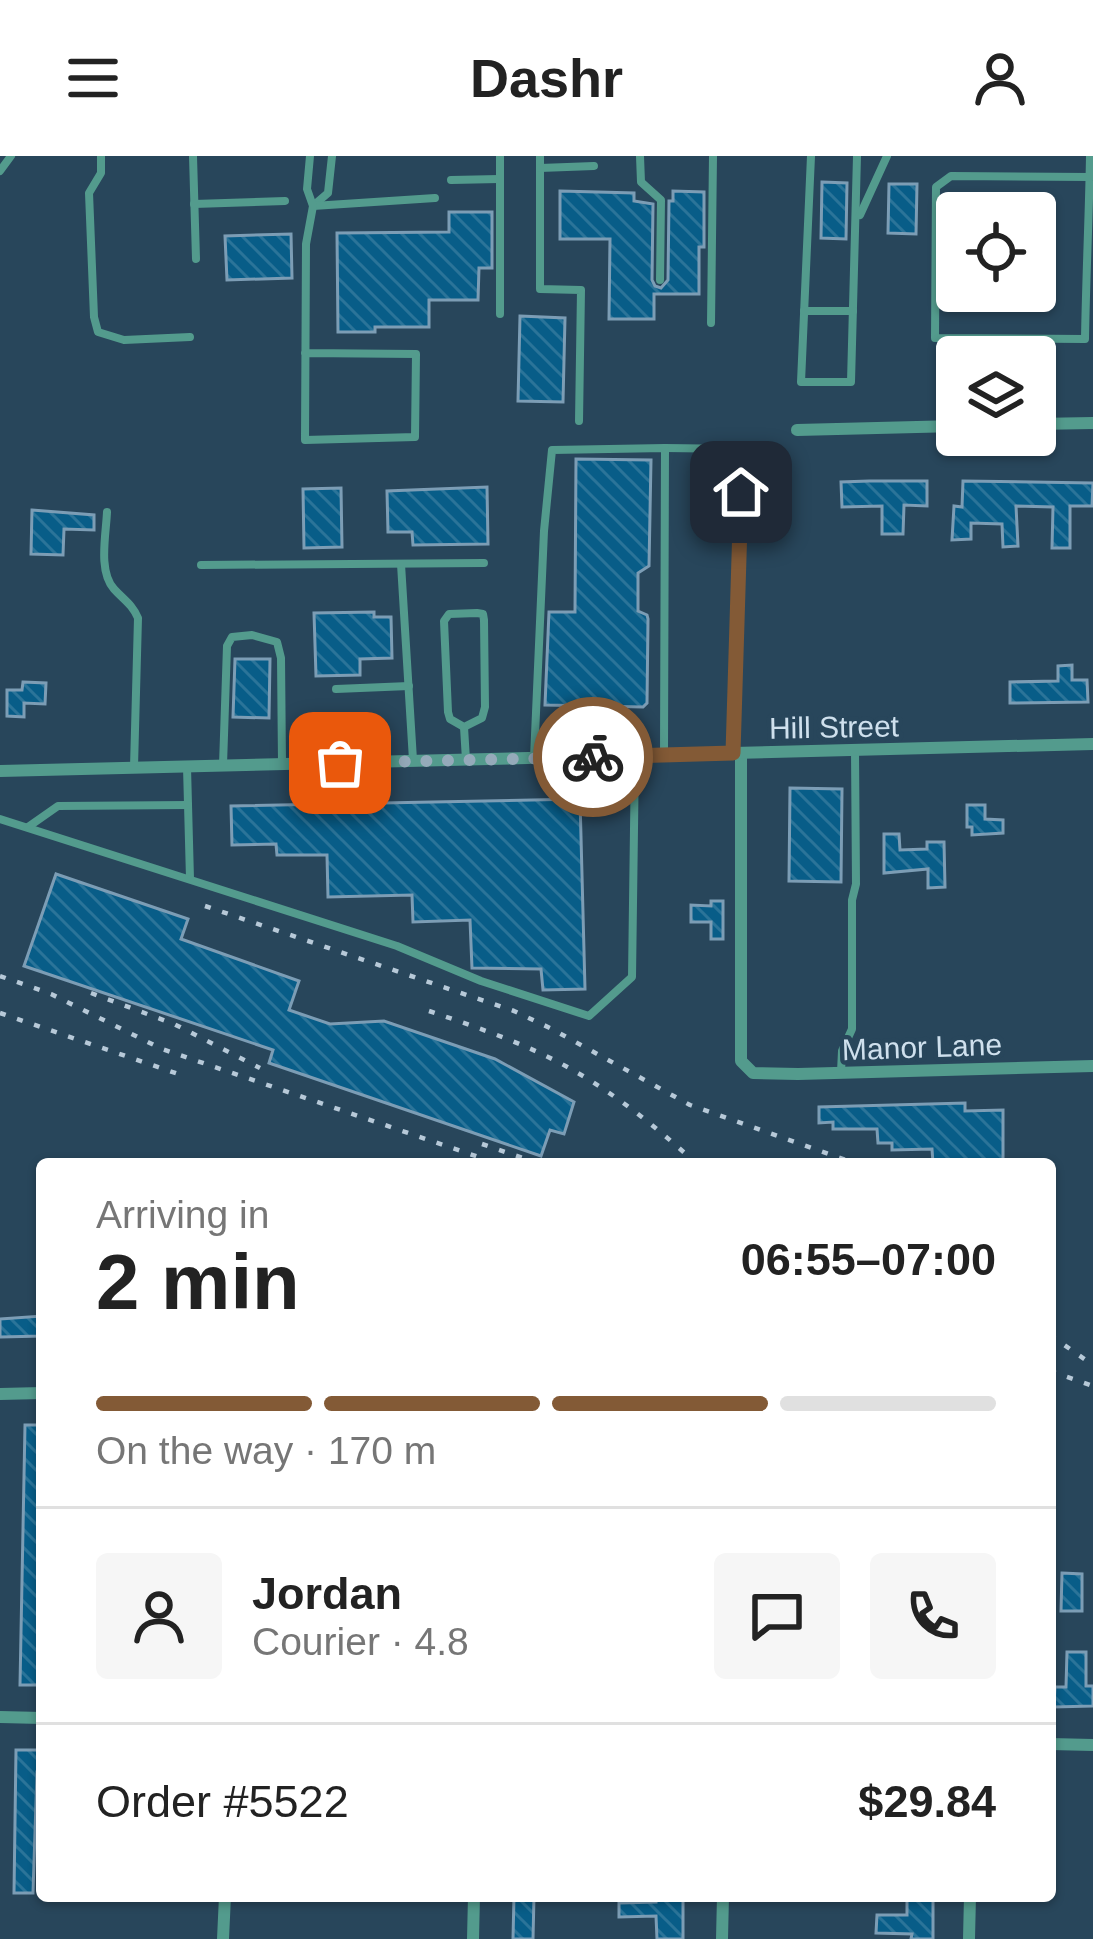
<!DOCTYPE html>
<html lang="en">
<head>
<meta charset="utf-8">
<style>
	:root { --surface:#fff; --page:#f6f6f6; --text:#222; --muted:#767676; --line:#e0e0e0; --accent:#835a36 }
	body { margin:0; font-family:Arial,sans-serif; background:var(--page); color:var(--text); height:100vh; display:flex; flex-direction:column; font-size:45px; white-space:nowrap }
	* { box-sizing:border-box; margin:0 }
	p { font-size:39px; color:var(--muted) }
	.icon { flex:none; width:66px; height:66px; fill:none; stroke:currentColor; stroke-width:2; stroke-linecap:round; stroke-linejoin:round }
	.map { position:relative; flex:1; overflow:hidden }
	.details { position:absolute; left:36px; top:1002px; width:1020px; height:744px; display:flex; flex-direction:column; background:var(--surface); border-radius:12px; box-shadow:0 3px 9px #0004 }
	.details>* { flex:none }
	.buttons { position:absolute; left:936px; top:36px; display:grid; gap:24px }
	.buttons a { display:grid; place-items:center; width:120px; height:120px; border-radius:12px; background:var(--surface); box-shadow:0 3px 9px #0004; font-size:60px }
	.pin { position:absolute; display:grid; place-items:center; width:102px; height:102px; color:#fff; margin:-51px; border-radius:24px; box-shadow:0 6px 18px #0006 }
	.courier { position:absolute; display:grid; place-items:center; width:120px; height:120px; margin:-60px; border:9px solid #835a36; border-radius:50%; background:#fff; color:#222; box-shadow:0 3px 15px #0007 }
	.headline em { font-style:normal; font-weight:700 }
	.headline div { display:flex; flex-direction:column-reverse }
	.headline { display:flex; align-items:center; justify-content:space-between; height:204px; padding:0 60px }
	h1 { font-size:78px; font-weight:700; line-height:90px }
	.bar { display:grid; grid-template-columns:repeat(4,1fr); gap:18px 12px; align-content:center; height:144px; padding:0 60px }
	.bar i { height:15px; border-radius:9px; background:var(--line) }
	.bar .active { background:var(--accent) }
	.bar p { grid-column:span 4 }
	.line { display:flex; align-items:center; gap:30px; padding:0 60px; border-top:3px solid var(--line) }
	.line div { flex:1 }
	.round { display:grid; place-items:center; flex:none; width:126px; height:126px; border-radius:12px; background:var(--page) }
	header { display:flex; justify-content:space-between; align-items:center; height:156px; padding:0 60px; background:var(--surface); font-size:54px; font-weight:700 }
	.map>svg:first-child { display:block }
	.building { fill:url(#building-back-hatch); stroke:#7c9db5; stroke-width:3 }
	.lines { fill:none; stroke-linecap:round; stroke-linejoin:round }
	.service { stroke:#539b8d; stroke-width:8 }
	.minor { stroke:#539b8d; stroke-width:12 }
	.rail { stroke:#b7c9d8; stroke-width:4.5; stroke-dasharray:6 12; stroke-linecap:butt }
	.done { stroke:#95aaba; stroke-width:12; stroke-dasharray:0 21.6 }
	.route { stroke:#835a36; stroke-width:15 }
	.labels { text-anchor:middle; dominant-baseline:central; stroke-width:9; stroke-linejoin:round; paint-order:stroke }
	.street-label { font-size:30px; fill:#cfe0ed; stroke:#28465b }
</style>
</head>
<body>
<header><svg class="icon" aria-label="menu" viewBox="0 0 24 24"><path d="M4 6h16M4 12h16M4 18h16"/></svg>Dashr<svg class="icon" aria-label="person" viewBox="0 0 24 24"><circle cx="12" cy="8" r="4"/><path d="M4 21q1-7 8-7t8 7"/></svg></header>
<div class="map">
<svg width="1093" height="1783" viewBox="0 0 1093 1783">
	<defs>
		<pattern id="building-back-hatch" width="6" height="6" patternUnits="userSpaceOnUse" patternTransform="scale(3)"><rect width="6" height="6" fill="#085d88"/><path d="M-1 5l2 2M0 0l6 6M5-1l2 2" fill="none" stroke="#2b7499"/></pattern>
	</defs>
	<rect width="100%" height="100%" fill="#28465b"/>
	<g class="building">
		<path d="M 822,26 L 847,27 L 846,83 L 821,82 Z"/>
		<path d="M 889,28 L 917,28 L 916,78 L 888,77 Z"/>
		<path d="M 560,35 L 634,37 L 634,45 L 653,48 L 652,124 L 655,130 L 661,132 L 668,124 L 669,45 L 673,45 L 673,35 L 704,36 L 704,91 L 699,91 L 699,138 L 654,138 L 654,163 L 609,163 L 610,83 L 560,83 Z"/>
		<path d="M 449,56 L 492,56 L 492,112 L 479,112 L 478,144 L 429,144 L 429,171 L 375,171 L 375,176 L 338,176 L 337,77 L 449,76 Z"/>
		<path d="M 1035,57 L 1053,57 L 1053,148 L 956,148 L 956,135 L 1035,135 Z"/>
		<path d="M 291,78 L 292,122 L 227,124 L 225,80 Z"/>
		<path d="M 520,160 L 565,162 L 563,246 L 518,245 Z"/>
		<path d="M 576,303 L 651,304 L 649,410 L 638,417 L 638,455 L 647,459 L 648,463 L 647,547 L 643,551 L 545,549 L 549,456 L 575,456 Z"/>
		<path d="M 869,325 L 927,325 L 927,350 L 904,349 L 903,378 L 882,378 L 882,350 L 842,351 L 841,326 Z"/>
		<path d="M 963,325 L 1093,327 L 1092,350 L 1070,350 L 1070,392 L 1052,392 L 1053,351 L 1016,350 L 1018,390 L 1003,391 L 1002,368 L 971,367 L 971,383 L 952,384 L 954,350 L 962,351 Z"/>
		<path d="M 487,331 L 488,388 L 413,389 L 412,376 L 388,376 L 387,335 Z"/>
		<path d="M 341,332 L 342,391 L 304,392 L 303,333 Z"/>
		<path d="M 32,354 L 94,359 L 94,374 L 64,373 L 63,399 L 31,398 Z"/>
		<path d="M 374,456 L 374,461 L 391,461 L 392,502 L 360,503 L 360,519 L 316,520 L 314,457 Z"/>
		<path d="M 235,503 L 270,503 L 269,562 L 233,561 Z"/>
		<path d="M 1072,509 L 1072,524 L 1087,524 L 1088,546 L 1010,547 L 1010,526 L 1058,525 L 1058,510 Z"/>
		<path d="M 23,526 L 46,527 L 45,548 L 24,547 L 24,561 L 7,560 L 7,534 L 22,534 Z"/>
		<path d="M 790,632 L 842,633 L 841,726 L 789,725 Z"/>
		<path d="M 580,643 L 585,833 L 543,834 L 541,813 L 472,812 L 470,764 L 413,766 L 412,739 L 328,741 L 327,699 L 277,699 L 276,688 L 232,689 L 231,650 Z"/>
		<path d="M 967,649 L 985,649 L 985,663 L 1003,664 L 1003,677 L 972,679 L 972,671 L 967,671 Z"/>
		<path d="M 884,678 L 899,678 L 900,694 L 927,693 L 927,686 L 944,686 L 945,731 L 928,732 L 928,713 L 884,717 Z"/>
		<path d="M 56,718 L 188,763 L 181,783 L 299,825 L 289,854 L 330,868 L 384,865 L 495,903 L 574,946 L 564,978 L 550,974 L 541,1000 L 269,907 L 273,894 L 24,810 Z"/>
		<path d="M 711,745 L 723,745 L 723,783 L 711,783 L 711,766 L 691,766 L 691,749 L 711,750 Z"/>
		<path d="M 965,947 L 965,955 L 1003,954 L 1003,1008 L 933,1007 L 932,993 L 892,994 L 892,987 L 878,987 L 877,973 L 833,973 L 833,966 L 819,967 L 819,951 Z"/>
		<path d="M 42,1160 L 42,1180 L 0,1181 L 0,1163 Z"/>
		<path d="M 25,1269 L 42,1269 L 39,1506 L 42,1506 L 42,1529 L 20,1529 Z"/>
		<path d="M 1062,1417 L 1082,1418 L 1082,1455 L 1061,1455 Z"/>
		<path d="M 1067,1496 L 1086,1496 L 1086,1530 L 1093,1530 L 1093,1550 L 1054,1551 L 1055,1531 L 1066,1531 Z"/>
		<path d="M 16,1594 L 42,1594 L 42,1616 L 37,1616 L 33,1737 L 14,1737 Z"/>
		<path d="M 514,1740 L 534,1740 L 533,1783 L 513,1783 Z"/>
		<path d="M 656,1740 L 683,1740 L 683,1783 L 657,1783 L 656,1760 L 619,1761 L 619,1747 L 656,1746 Z"/>
		<path d="M 907,1740 L 933,1740 L 933,1783 L 911,1783 L 912,1778 L 876,1777 L 877,1759 L 907,1759 Z"/>
	</g>
	<g class="lines">
		<g class="service">
			<path d="M 101,0 L 101,17 L 89,37 L 94,161 L 98,176 L 124,184 L 190,181"/>
			<path d="M 193,0 L 196,103"/>
			<path d="M 540,0 L 540,133 L 581,134 L 579,265"/>
			<path d="M 640,0 L 641,26 L 661,44 L 660,124"/>
			<path d="M 811,0 L 801,226 L 851,226 L 857,0"/>
			<path d="M 540,12 L 594,10"/>
			<path d="M 0,15 L 11,0"/>
			<path d="M 1090,21 L 951,20 L 936,31 L 935,182 L 1085,183 C 1086,122 1089,61 1090,0"/>
			<path d="M 451,24 L 499,23"/>
			<path d="M 194,48 L 285,45"/>
			<path d="M 314,49 L 328,37 L 332,0"/>
			<path d="M 313,50 L 435,42"/>
			<path d="M 860,59 L 887,0"/>
			<path d="M 804,155 L 853,155"/>
			<path d="M 500,158 L 500,0"/>
			<path d="M 711,167 L 713,0"/>
			<path d="M 305,197 L 416,198 L 415,281 L 305,284 L 306,88 L 313,50 L 307,33 L 310,0"/>
			<path d="M 665,292 L 741,293"/>
			<path d="M 107,356 C 106,379 98,415 114,433 C 124,444 132,448 138,462 L 134,611"/>
			<path d="M 401,408 L 413,604"/>
			<path d="M 201,409 L 484,407"/>
			<path d="M 477,457 L 483,458 L 484,464 L 485,551 L 482,562 L 464,571 L 450,563 L 448,556 L 444,465 L 449,458 Z"/>
			<path d="M 336,533 L 409,530"/>
			<path d="M 464,571 L 466,604"/>
			<path d="M 534,602 L 544,375 L 552,294 L 665,292 L 664,597"/>
			<path d="M 223,609 L 227,490 L 232,481 L 252,479 L 277,486 L 281,502 L 282,607"/>
			<path d="M 187,611 L 190,723"/>
			<path d="M 0,663 L 397,790 L 481,825 L 589,860 L 632,821 L 635,599"/>
			<path d="M 28,671 L 58,650 L 188,649"/>
			<path d="M 841,916 L 842,895 L 852,873 L 852,744 L 856,728 L 855,594"/>
		</g>
		<g class="minor">
			<path d="M 1035,268 L 1093,267"/>
			<path d="M 797,274 L 957,270"/>
			<path d="M 733,597 L 742,293"/>
			<path d="M 741,597 L 741,905 L 753,917 L 798,918 L 1093,910"/>
			<path d="M 0,615 L 1093,588"/>
			<path d="M 0,1238 L 42,1237"/>
			<path d="M 0,1561 L 42,1562"/>
			<path d="M 1050,1588 L 1093,1589"/>
			<path d="M 223,1783 L 225,1740"/>
			<path d="M 473,1783 L 474,1740"/>
			<path d="M 722,1783 L 723,1740"/>
			<path d="M 969,1783 L 970,1740"/>
		</g>
		<g class="rail">
			<path d="M 205,750 L 514,855 L 550,872 L 690,949 L 857,1008"/>
			<path d="M 0,820 L 51,838 L 162,893 L 499,1008"/>
			<path d="M 91,837 L 174,868 L 260,912"/>
			<path d="M 429,855 C 473,870 518,885 560,907 C 611,934 655,970 697,1008"/>
			<path d="M 0,857 L 187,921"/>
			<path d="M 482,988 L 540,1008"/>
			<path d="M 1050,1179 L 1093,1209"/>
			<path d="M 1050,1215 L 1093,1230"/>
		</g>
	</g>
	<g class="lines">
		<path class="done" d="M 340,607 L 593,601"/>
		<path class="route" d="M 593,601 L 733,597 L 741,336"/>
	</g>
	<g class="labels">
		<g class="street-label">
			<text transform="translate(834 571) rotate(-1)">Hill Street</text>
			<text transform="translate(922 891) rotate(-2)">Manor Lane</text>
		</g>
	</g>
</svg>
<div class="buttons">
<a><svg class="icon" aria-label="locate" viewBox="0 0 24 24"><circle cx="12" cy="12" r="6"/><path d="M12 2v4M12 18v4M2 12h4M18 12h4"/></svg></a>
<a><svg class="icon" aria-label="layers" viewBox="0 0 24 24"><path d="M12 4l9 5-9 5-9-5zM3 14l9 5 9-5"/></svg></a>
</div>
<div class="pin" style="left:340px;top:607px;background:#ea580c"><svg class="icon" aria-label="bag" viewBox="0 0 24 24"><path d="M5 8h14l-1 12H6zM9 8a3 3 0 0 1 6 0"/></svg></div>
<div class="pin" style="left:741px;top:336px;background:#1f2937"><svg class="icon" aria-label="home" viewBox="0 0 24 24"><path d="M3 11l9-7 9 7M6 9v11h12V9"/></svg></div>
<div class="courier" style="left:593px;top:601px"><svg class="icon" aria-label="bike" viewBox="0 0 24 24"><circle cx="6" cy="16" r="4"/><circle cx="18" cy="16" r="4"/><path d="M6 16l4-8h5l3 8M10 8l3 8H6M13 5h3"/></svg></div>
<section class="details">
<div class="headline"><div><h1>2 min</h1><p>Arriving in</p></div><em>06:55–07:00</em></div>
<div class="bar"><i class="active"></i><i class="active"></i><i class="active"></i><i></i><p>On the way · 170 m</p></div>
<div class="line" style="height:216px"><a class="round"><svg class="icon" aria-label="person" viewBox="0 0 24 24"><circle cx="12" cy="8" r="4"/><path d="M4 21q1-7 8-7t8 7"/></svg></a><div><b>Jordan</b><p>Courier · 4.8</p></div><a class="round"><svg class="icon" aria-label="chat" viewBox="0 0 24 24"><path d="M4 5h16v11H9l-5 4z"/></svg></a><a class="round"><svg class="icon" aria-label="phone" viewBox="0 0 24 24"><path d="M5 4h4l2 5-3 2q2 4 5 5l2-3 5 2v4C11 20 4 13 5 4z"/></svg></a></div>
<div class="line" style="height:156px"><div>Order #5522</div><b>$29.84</b></div>
</section>
</div>
</body>
</html>
